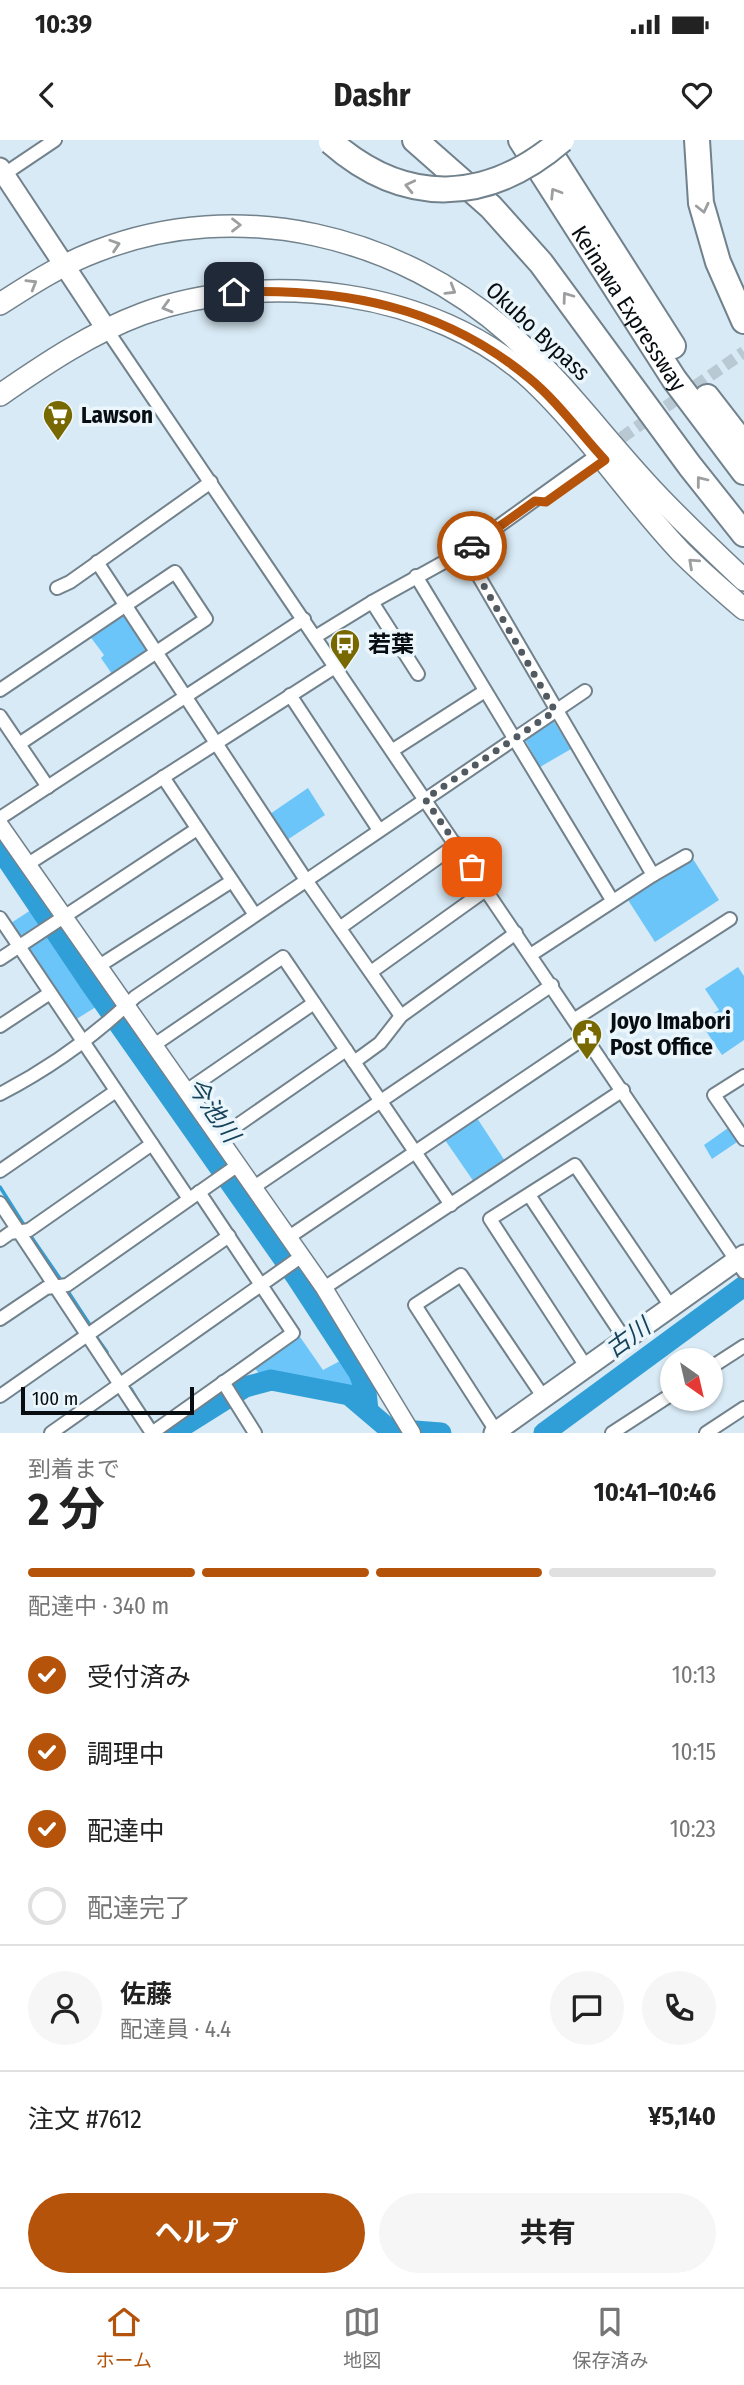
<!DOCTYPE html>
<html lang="ja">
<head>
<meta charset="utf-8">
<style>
	:root { --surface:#fff; --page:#f6f6f6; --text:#222; --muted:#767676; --line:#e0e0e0; --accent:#b45309 }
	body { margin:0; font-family:"Fira Sans Condensed","Noto Sans JP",sans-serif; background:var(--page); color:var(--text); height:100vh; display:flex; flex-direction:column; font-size:26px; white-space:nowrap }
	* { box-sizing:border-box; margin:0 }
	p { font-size:23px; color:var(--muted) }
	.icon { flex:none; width:38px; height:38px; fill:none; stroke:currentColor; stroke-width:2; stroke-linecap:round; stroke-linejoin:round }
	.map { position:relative; height:1293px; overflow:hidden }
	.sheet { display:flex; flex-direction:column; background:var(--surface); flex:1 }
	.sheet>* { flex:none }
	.needle { width:46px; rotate:146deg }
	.fabs { position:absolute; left:660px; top:1208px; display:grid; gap:14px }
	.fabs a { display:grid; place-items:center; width:63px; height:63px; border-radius:50%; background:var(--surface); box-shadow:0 2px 5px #0004; font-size:35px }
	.scale { position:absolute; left:21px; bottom:18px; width:173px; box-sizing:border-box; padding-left:7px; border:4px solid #070d10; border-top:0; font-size:19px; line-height:24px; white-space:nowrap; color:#070d10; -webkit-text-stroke:5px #ebf6fc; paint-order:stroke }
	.pin { position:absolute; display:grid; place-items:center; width:60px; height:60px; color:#fff; margin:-30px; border-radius:14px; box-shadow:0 4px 10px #0006 }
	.courier { position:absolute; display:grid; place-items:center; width:70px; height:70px; margin:-35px; border:5px solid #b45309; border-radius:50%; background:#fff; color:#222; box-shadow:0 2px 9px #0007 }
	.head em { font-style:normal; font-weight:700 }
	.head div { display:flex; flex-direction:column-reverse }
	.head { display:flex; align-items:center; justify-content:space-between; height:119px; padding:0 28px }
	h1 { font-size:46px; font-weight:700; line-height:52px }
	.bar { display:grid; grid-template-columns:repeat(4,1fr); gap:10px 7px; align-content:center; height:84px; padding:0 28px }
	.bar i { height:9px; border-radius:5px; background:var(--line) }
	.bar .current { background:var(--accent) }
	.bar p { grid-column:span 4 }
	.line { display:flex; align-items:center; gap:18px; padding:0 28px; border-top:2px solid var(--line) }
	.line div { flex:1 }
	.round { display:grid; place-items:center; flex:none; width:74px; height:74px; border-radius:37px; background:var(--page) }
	ol { padding:0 28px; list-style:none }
	li { display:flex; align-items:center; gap:21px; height:77px }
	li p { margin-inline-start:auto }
	li .icon { padding:7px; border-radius:50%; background:var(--accent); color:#fff; stroke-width:4 }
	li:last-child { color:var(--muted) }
	li i { width:38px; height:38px; border:4px solid var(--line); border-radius:50% }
	.action { display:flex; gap:14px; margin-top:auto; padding:14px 28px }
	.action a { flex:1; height:80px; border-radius:42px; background:var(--accent); color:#fff; font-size:28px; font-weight:700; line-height:80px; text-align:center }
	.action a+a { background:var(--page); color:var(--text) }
	.status { display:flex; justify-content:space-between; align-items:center; height:49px; padding:0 35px; background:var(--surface); direction:ltr }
	.status svg { height:19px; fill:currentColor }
	header { display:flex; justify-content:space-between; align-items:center; height:91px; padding:0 28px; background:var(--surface); font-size:32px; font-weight:700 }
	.menu { display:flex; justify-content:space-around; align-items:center; height:98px; border-top:2px solid var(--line); background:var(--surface); font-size:19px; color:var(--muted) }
	.menu a { display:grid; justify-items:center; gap:4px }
	.menu .current { color:var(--accent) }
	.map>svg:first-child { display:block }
	.green { fill:#6bc5f9 }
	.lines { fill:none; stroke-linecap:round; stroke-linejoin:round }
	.stream { stroke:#319fd7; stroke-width:3.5 }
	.river { stroke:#319fd7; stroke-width:21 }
	.minor-tunnel { stroke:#b9c9d3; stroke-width:12; stroke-dasharray:12 6; stroke-linecap:butt }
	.minor-casing { stroke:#72828c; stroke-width:16 }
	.tertiary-casing { stroke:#72828c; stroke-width:19 }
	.secondary-casing { stroke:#72828c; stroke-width:23 }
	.trunk-casing { stroke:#72828c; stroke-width:24 }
	.motorway-casing { stroke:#72828c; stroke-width:28 }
	.minor { stroke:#fff; stroke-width:12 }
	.tertiary { stroke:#fff; stroke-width:16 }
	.secondary { stroke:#fff; stroke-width:19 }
	.trunk { stroke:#fff; stroke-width:21 }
	.motorway { stroke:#fff; stroke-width:24 }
	.motorway-bridge-casing { stroke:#72828c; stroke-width:28; stroke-linecap:butt }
	.motorway-bridge { stroke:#fff; stroke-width:24 }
	.oneway { stroke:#9c9e9f }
	.done { stroke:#505a60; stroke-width:7; stroke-dasharray:0 12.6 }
	.route { stroke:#b45309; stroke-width:9 }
	.labels { text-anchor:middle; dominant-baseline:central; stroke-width:7; stroke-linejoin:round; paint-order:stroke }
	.street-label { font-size:23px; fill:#070d10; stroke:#ebf6fc }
	.poi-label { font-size:23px; font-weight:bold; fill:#070d10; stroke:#ebf6fc; text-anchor:start }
	.water-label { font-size:24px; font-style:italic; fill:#17435a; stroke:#ebf6fc }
</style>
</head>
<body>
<div class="status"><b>10:39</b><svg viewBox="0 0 49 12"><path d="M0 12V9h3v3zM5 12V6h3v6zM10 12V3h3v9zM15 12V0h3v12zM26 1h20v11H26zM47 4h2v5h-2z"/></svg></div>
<header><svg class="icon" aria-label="back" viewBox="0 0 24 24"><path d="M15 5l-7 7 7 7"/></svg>Dashr<svg class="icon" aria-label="heart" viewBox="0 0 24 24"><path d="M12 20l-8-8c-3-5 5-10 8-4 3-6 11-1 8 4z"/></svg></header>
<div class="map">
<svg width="744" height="1293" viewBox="0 0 744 1293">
	<rect width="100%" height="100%" fill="#d8eaf5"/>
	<g class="green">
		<path d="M 120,474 L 126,477 L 146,506 L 144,514 L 112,534 L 101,518 L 104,515 L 89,495 Z"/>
		<path d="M 553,580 L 571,609 L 540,627 L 524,598 Z"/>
		<path d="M 308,648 L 325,675 L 287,700 L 270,674 Z"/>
		<path d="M 693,719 L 719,760 L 655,802 L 628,760 Z"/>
		<path d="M 34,768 L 45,785 L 23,799 L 16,797 L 8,785 Z"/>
		<path d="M 49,793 L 99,865 L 75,880 L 29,812 L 31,805 Z"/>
		<path d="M 738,827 L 744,836 L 744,900 L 722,915 L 700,882 L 719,870 L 705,849 Z"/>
		<path d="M 477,978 L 505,1021 L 474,1042 L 445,1000 Z"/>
		<path d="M 731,986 L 740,1000 L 712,1019 L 704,1005 Z"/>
		<path d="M 298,1194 L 323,1230 L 340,1221 L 355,1242 L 354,1247 L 261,1237 L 253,1225 Z"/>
	</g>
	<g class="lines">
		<g class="stream">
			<path d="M 0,1047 L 24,1085"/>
			<path d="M 30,1095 L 61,1140"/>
			<path d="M 69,1153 L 90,1185"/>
			<path d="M 97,1198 L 107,1212"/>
			<path d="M 131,1249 L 142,1268"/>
			<path d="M 147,1274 L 154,1285"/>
		</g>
		<g class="river">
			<path d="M 0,709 L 90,843 L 297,1138 L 359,1233 L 366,1252 L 368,1270"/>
			<path d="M 172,1293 L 245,1247 L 271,1240 L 349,1255 L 389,1289 L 441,1293"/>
			<path d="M 544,1293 L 744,1146"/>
		</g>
		<path class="minor-tunnel" d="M 607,308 L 744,212"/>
		<g class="minor-casing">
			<g id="minor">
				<path d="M 0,37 L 55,0"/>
				<path d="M 107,190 L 744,1132"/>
				<path d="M 464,411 L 653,735 L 532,814"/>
				<path d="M 97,422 L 306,740 L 401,876"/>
				<path d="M 416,436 L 612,760"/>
				<path d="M 57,448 L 70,442 L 211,342"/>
				<path d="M 372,462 L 418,534"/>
				<path d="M 315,497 L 372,462 L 464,411 L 589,321"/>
				<path d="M 0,550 L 175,432 L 206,479 L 19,604"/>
				<path d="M 290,555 L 379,690"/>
				<path d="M 0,576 L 48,647"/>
				<path d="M 393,610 L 485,551"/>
				<path d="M 163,637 L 255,775"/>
				<path d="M 0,678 L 304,479"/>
				<path d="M 28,724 L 335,527"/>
				<path d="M 653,735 L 686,716"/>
				<path d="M 0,778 L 189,1059"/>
				<path d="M 341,787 L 457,704"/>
				<path d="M 0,819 L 197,689"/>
				<path d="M 99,826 L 232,741"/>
				<path d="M 371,832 L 487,749"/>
				<path d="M 575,879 L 730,779"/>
				<path d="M 0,886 L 50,853"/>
				<path d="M 154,905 L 283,817 L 451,1065"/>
				<path d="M 354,922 L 380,903 L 401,876 L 516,793"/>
				<path d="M 744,936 L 714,955 L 744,999"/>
				<path d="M 186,951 L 314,863"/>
				<path d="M 0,954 C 50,928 95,896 135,857 L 585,551"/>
				<path d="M 219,998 L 346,910"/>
				<path d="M 0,1031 L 116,951"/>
				<path d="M 254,1047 L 552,845"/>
				<path d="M 529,1055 L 626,1201"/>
				<path d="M 0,1063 L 152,1293"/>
				<path d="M 289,1097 L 586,897"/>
				<path d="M 0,1100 L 10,1093 L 29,1090 L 152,1004"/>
				<path d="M 324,1148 L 623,950"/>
				<path d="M 0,1179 L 46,1148 L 67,1145 L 238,1025"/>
				<path d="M 587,1228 L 490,1079 L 575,1025 L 672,1168"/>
				<path d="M 710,1228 L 744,1206"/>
				<path d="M 223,1242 L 255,1293"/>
				<path d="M 0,1256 L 229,1096"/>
				<path d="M 496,1291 L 415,1165 L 461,1135 L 544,1258"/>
				<path d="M 51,1293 L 302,1116"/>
				<path d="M 152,1293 L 293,1193 L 199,1052"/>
				<path d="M 612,1293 L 672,1254"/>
				<path d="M 706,1293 L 744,1268"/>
			</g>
		</g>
		<g class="tertiary-casing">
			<path id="tertiary" d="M 0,685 L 324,1148 L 412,1293"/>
		</g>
		<g class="secondary-casing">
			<g id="secondary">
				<path d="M 0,28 L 107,190"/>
				<path d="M 494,1293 L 744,1115"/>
			</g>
		</g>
		<g class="trunk-casing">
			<g id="trunk">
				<path d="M 0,164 C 31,144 62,124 97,111 C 239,56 399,95 511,195 C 561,240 601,294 646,343 C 677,377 710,408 744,440"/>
				<path d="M 0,255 C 45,224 91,193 142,174 C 265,129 434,149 532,240 C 587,292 629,357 681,412 C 701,432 723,451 744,469"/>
			</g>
		</g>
		<g class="motorway-casing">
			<g id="motorway">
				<path d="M 415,0 L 491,67 L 541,123 L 690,326 L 744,394"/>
				<path id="s1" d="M 521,0 L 674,239 L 744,332"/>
				<path d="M 542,0 L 673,206"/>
				<path d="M 697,0 L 701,63 L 718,122 L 744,181"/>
				<path d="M 707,257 L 744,305"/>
			</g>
		</g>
		<use href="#minor" class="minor"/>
		<use href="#tertiary" class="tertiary"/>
		<use href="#secondary" class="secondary"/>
		<use href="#trunk" class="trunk"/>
		<use href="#motorway" class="motorway"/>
		<g class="motorway-bridge-casing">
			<path id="motorway-bridge" d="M 331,2 C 405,67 488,64 562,0"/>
		</g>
		<use href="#motorway-bridge" class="motorway-bridge"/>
	</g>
	<defs><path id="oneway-chevron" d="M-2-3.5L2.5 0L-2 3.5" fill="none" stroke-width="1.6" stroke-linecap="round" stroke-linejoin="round" transform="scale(1.75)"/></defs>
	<g class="oneway">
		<use href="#oneway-chevron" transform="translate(410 46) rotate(-167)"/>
		<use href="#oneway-chevron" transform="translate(555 53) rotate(-122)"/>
		<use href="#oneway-chevron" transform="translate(703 68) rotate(77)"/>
		<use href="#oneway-chevron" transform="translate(236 85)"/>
		<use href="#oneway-chevron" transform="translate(115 105) rotate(-18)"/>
		<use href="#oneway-chevron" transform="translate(32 144) rotate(-31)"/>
		<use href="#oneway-chevron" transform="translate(451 150) rotate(31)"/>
		<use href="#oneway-chevron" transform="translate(567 157) rotate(-126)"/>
		<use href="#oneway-chevron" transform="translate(167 167) rotate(164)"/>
		<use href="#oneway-chevron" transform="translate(701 341) rotate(-128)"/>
		<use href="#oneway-chevron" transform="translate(693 423) rotate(-138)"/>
	</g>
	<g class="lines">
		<path class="done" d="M 472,406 L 464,411 L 555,571 L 425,659 L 472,727"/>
		<path class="route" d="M 234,152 C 343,148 442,166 529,238 C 557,261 580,293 605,320 L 546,362 L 535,361 L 472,406"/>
	</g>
	<defs>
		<g id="supermarket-pin" transform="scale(1.575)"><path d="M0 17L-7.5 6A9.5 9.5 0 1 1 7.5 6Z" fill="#786800" stroke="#ebf6fc"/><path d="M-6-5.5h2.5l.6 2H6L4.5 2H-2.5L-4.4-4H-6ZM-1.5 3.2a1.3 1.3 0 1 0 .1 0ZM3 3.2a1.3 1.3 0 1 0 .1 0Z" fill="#fff"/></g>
		<g id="bus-pin" transform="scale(1.575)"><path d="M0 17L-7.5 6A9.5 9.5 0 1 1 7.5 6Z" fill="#786800" stroke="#ebf6fc"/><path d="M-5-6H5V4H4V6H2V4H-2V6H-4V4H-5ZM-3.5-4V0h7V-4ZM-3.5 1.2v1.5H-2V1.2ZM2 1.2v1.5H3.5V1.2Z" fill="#fff"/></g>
		<g id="civic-pin" transform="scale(1.575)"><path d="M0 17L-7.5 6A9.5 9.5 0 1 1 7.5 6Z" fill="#786800" stroke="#ebf6fc"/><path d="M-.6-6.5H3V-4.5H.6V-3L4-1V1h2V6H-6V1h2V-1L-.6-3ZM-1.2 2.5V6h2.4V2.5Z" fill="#fff"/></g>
	</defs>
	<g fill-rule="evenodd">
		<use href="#supermarket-pin" x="58" y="275"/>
		<use href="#bus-pin" x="345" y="504"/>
		<use href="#civic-pin" x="587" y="894"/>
	</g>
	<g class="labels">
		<g class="street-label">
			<text stroke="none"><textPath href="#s1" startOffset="200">Keinawa Expressway</textPath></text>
			<text transform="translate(538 191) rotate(43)">Okubo Bypass</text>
		</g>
		<g class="poi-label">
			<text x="81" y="275">Lawson</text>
			<text x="368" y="504">若葉</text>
			<text x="610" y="881">Joyo Imabori<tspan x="610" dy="26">Post Office</tspan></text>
		</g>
		<g class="water-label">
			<text transform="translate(213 970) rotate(55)">今池川</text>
			<text transform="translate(628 1198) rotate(-36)">古川</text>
		</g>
	</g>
</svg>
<div class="fabs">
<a><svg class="needle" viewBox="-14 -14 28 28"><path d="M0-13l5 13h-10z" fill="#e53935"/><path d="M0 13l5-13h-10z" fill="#767676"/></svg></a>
</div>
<div class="scale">100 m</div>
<div class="pin" style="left:472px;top:727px;background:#ea580c"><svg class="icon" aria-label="bag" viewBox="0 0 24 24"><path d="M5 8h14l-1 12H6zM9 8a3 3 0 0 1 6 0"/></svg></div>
<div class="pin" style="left:234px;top:152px;background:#1f2937"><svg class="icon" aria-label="home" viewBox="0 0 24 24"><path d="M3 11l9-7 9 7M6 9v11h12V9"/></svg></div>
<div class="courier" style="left:472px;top:406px"><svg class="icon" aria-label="car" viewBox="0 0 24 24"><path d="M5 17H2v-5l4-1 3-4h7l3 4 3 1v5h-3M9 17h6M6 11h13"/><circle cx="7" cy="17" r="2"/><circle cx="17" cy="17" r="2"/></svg></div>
</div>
<section class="sheet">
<div class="head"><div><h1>2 分</h1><p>到着まで</p></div><em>10:41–10:46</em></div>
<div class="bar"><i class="current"></i><i class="current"></i><i class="current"></i><i></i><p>配達中 · 340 m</p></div>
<ol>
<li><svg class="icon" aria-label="check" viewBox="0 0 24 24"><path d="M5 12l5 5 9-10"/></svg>受付済み<p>10:13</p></li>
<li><svg class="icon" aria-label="check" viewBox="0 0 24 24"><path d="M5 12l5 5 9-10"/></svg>調理中<p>10:15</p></li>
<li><svg class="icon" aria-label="check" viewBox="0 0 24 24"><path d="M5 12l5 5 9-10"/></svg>配達中<p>10:23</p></li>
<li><i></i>配達完了</li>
</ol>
<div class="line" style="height:126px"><a class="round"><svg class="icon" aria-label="person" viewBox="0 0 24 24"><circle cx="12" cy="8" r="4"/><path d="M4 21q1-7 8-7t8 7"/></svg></a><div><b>佐藤</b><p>配達員 · 4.4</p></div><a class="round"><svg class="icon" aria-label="chat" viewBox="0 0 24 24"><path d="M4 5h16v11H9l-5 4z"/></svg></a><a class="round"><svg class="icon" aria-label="phone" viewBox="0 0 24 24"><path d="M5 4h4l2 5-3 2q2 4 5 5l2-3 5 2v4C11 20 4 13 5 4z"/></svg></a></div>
<div class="line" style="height:91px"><div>注文 #7612</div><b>¥5,140</b></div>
<div class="action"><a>ヘルプ</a><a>共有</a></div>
</section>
<nav class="menu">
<a class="current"><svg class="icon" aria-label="home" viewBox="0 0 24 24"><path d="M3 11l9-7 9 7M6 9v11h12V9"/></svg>ホーム</a>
<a><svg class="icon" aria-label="map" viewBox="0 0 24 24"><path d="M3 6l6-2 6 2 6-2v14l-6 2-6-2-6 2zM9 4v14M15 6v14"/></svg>地図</a>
<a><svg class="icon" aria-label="saved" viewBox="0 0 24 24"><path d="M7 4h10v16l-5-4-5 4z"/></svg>保存済み</a>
</nav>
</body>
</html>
